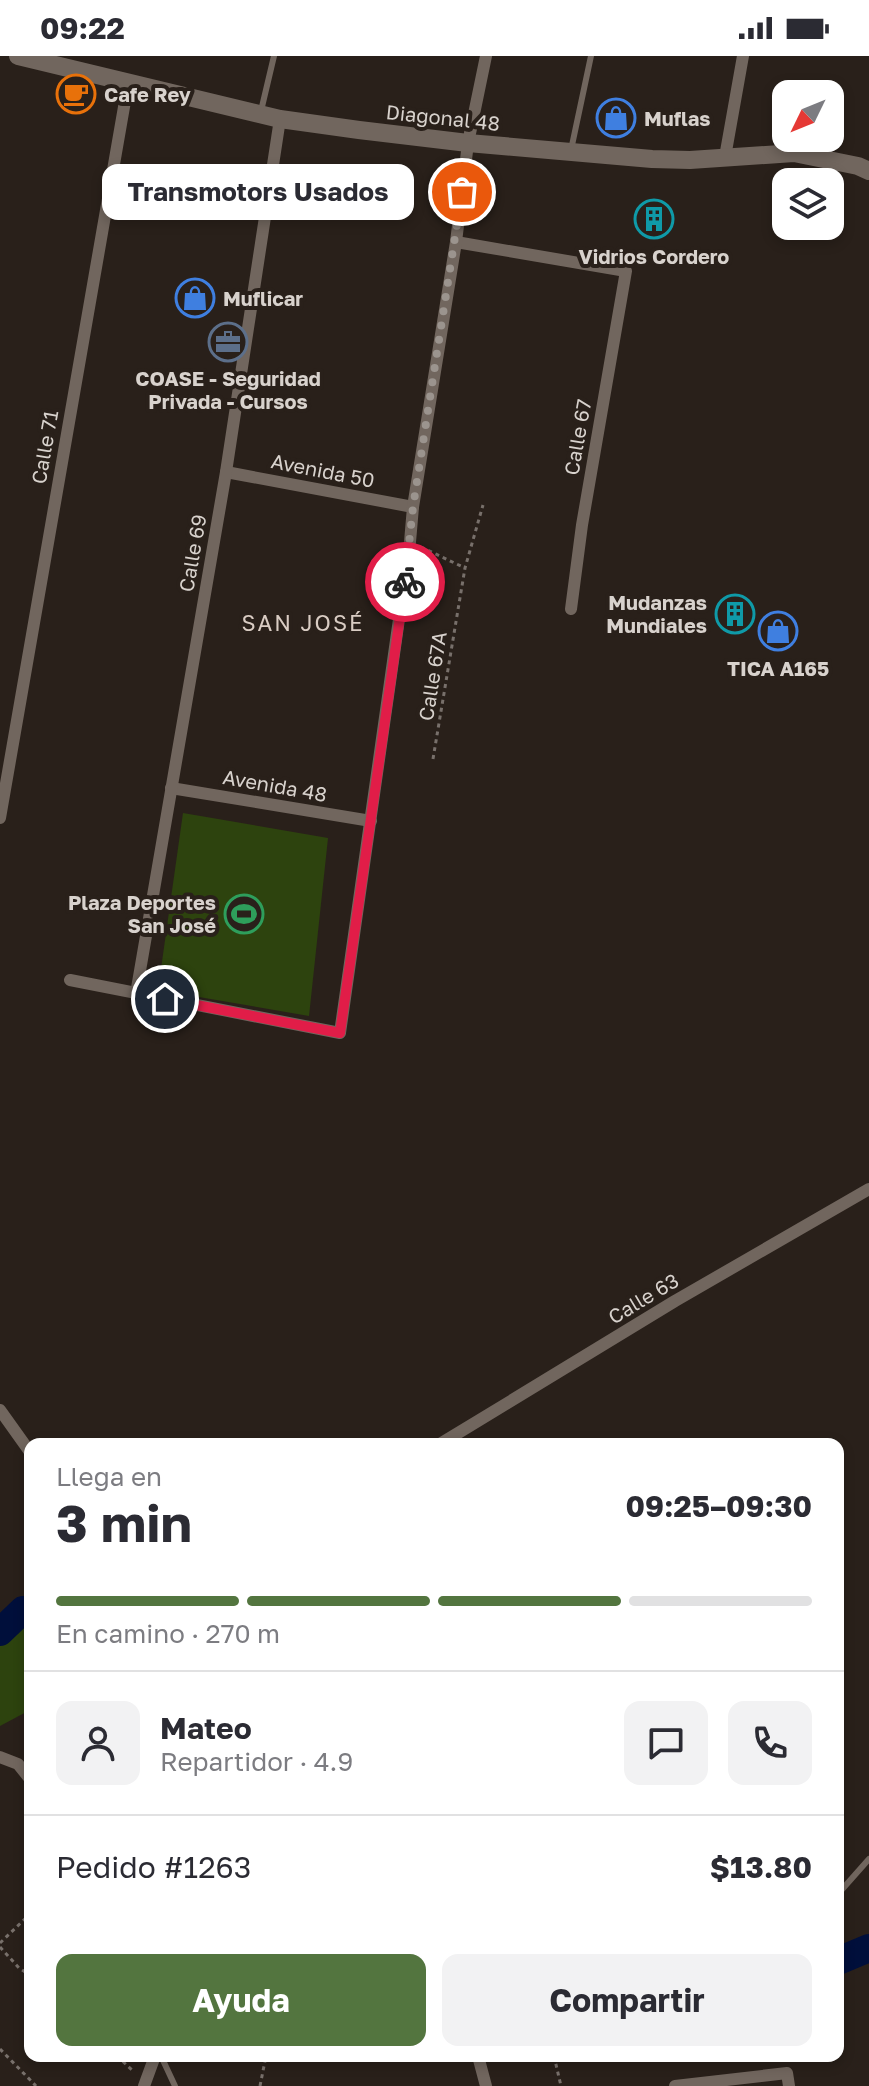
<!DOCTYPE html>
<html lang="es">
<head>
<meta charset="utf-8">
<style>
	:root { --surface:#fff; --page:#f2f2f3; --text:#2b2b33; --muted:#7c7c81; --line:#e1e1e2; --accent:#53753f }
	body { margin:0; font-family:"Golos Text",sans-serif; background:var(--page); color:var(--text); height:100vh; display:flex; flex-direction:column; font-size:30px; white-space:nowrap }
	* { box-sizing:border-box; margin:0 }
	p { font-size:26px; color:var(--muted) }
	.icon { flex:none; width:44px; height:44px; fill:none; stroke:currentColor; stroke-width:2; stroke-linecap:round; stroke-linejoin:round }
	.map { position:relative; flex:1; overflow:hidden }
	.panel { position:absolute; left:24px; top:1382px; width:820px; height:624px; display:flex; flex-direction:column; background:var(--surface); border-radius:16px; box-shadow:0 4px 12px #0003 }
	.panel>* { flex:none }
	.needle { width:52px; rotate:227deg }
	.tools { position:absolute; left:772px; top:24px; display:grid; gap:16px }
	.tools a { display:grid; place-items:center; width:72px; height:72px; border-radius:16px; background:var(--surface); box-shadow:0 4px 12px #0003; font-size:40px }
	.pin { position:absolute; display:grid; place-items:center; width:68px; height:68px; color:#fff; margin:-34px; border:4px solid #fff; border-radius:50%; box-shadow:0 2px 8px #0007 }
	.courier { position:absolute; display:grid; place-items:center; width:80px; height:80px; margin:-40px; border:6px solid #e11d48; border-radius:50%; background:#fff; color:#222; box-shadow:0 2px 10px #0007 }
	.bubble { position:absolute; height:56px; border-radius:16px; background:var(--surface); box-shadow:0 4px 12px #0003; font-size:26px; font-weight:700; line-height:56px; text-align:center }
	.headline em { font-style:normal; font-weight:700 }
	.headline div { display:flex; flex-direction:column-reverse }
	.headline { display:flex; align-items:center; justify-content:space-between; height:136px; padding:0 32px }
	h1 { font-size:52px; font-weight:700; line-height:60px }
	.bar { display:grid; grid-template-columns:repeat(4,1fr); gap:12px 8px; align-content:center; height:96px; padding:0 32px }
	.bar i { height:10px; border-radius:6px; background:var(--line) }
	.bar .active { background:var(--accent) }
	.bar p { grid-column:span 4 }
	.line { display:flex; align-items:center; gap:20px; padding:0 32px; border-top:2px solid var(--line) }
	.line div { flex:1 }
	.round { display:grid; place-items:center; flex:none; width:84px; height:84px; border-radius:16px; background:var(--page) }
	.primary-button { display:flex; gap:16px; margin-top:auto; padding:16px 32px }
	.primary-button a { flex:1; height:92px; border-radius:16px; background:var(--accent); color:#fff; font-size:32px; font-weight:700; line-height:92px; text-align:center }
	.primary-button a+a { background:var(--page); color:var(--text) }
	.status { display:flex; justify-content:space-between; align-items:center; height:56px; padding:0 40px; background:var(--surface); direction:ltr }
	.status svg { height:22px; fill:currentColor }
	.map>svg:first-child { display:block }
	.green { fill:#2d430e }
	.lines { fill:none; stroke-linecap:round; stroke-linejoin:round }
	.river { stroke:#000f3b; stroke-width:28 }
	.path { stroke:#78706b; stroke-width:3; stroke-dasharray:4 4; stroke-linecap:butt }
	.lane { stroke:#71665e; stroke-width:6 }
	.street { stroke:#71665e; stroke-width:12 }
	.secondary { stroke:#71665e; stroke-width:18 }
	.done { stroke:#9b948e; stroke-width:8; stroke-dasharray:0 14.4 }
	.route { stroke:#e11d48; stroke-width:10 }
	.labels { text-anchor:middle; dominant-baseline:central; stroke-width:8; stroke-linejoin:round; paint-order:stroke }
	.poi-label { font-size:20px; font-weight:bold; fill:#d8d2cd; stroke:#29201a; text-anchor:start }
	.street-label { font-size:20px; fill:#d8d2cd; stroke:#29201a }
	.neighbourhood-label { font-size:22px; letter-spacing:2px; fill:#d9ccc3; stroke:#29201a }
</style>
</head>
<body>
<div class="status"><b>09:22</b><svg viewBox="0 0 49 12"><path d="M0 12V9h3v3zM5 12V6h3v6zM10 12V3h3v9zM15 12V0h3v12zM26 1h20v11H26zM47 4h2v5h-2z"/></svg></div>
<div class="map">
<svg width="869" height="2030" viewBox="0 0 869 2030">
	<rect width="100%" height="100%" fill="#29201a"/>
	<g class="green">
		<path d="M 183,757 L 328,782 L 309,960 L 158,934 Z"/>
		<path d="M 27,1570 L 30,1571 L 30,1654 L 0,1670 L 0,1587 L 7,1580 Z"/>
	</g>
	<g class="lines">
		<g class="river">
			<path d="M 0,1576 L 23,1554 L 30,1558"/>
			<path d="M 838,1905 L 869,1892"/>
		</g>
		<g class="path">
			<path d="M 421,491 L 465,512"/>
			<path d="M 433,703 L 465,512 L 483,449"/>
			<path d="M 0,1887 L 30,1858"/>
			<path d="M 0,1891 L 19,1912 L 30,1919"/>
			<path d="M 0,1993 L 36,2030"/>
			<path d="M 117,2000 L 134,2016"/>
			<path d="M 554,2000 L 561,2030"/>
			<path d="M 260,2030 L 266,2000"/>
		</g>
		<g class="lane">
			<path d="M 261,55 L 274,0"/>
			<path d="M 571,94 L 591,0"/>
			<path d="M 838,1838 L 869,1803"/>
			<path d="M 161,2000 L 175,2030"/>
		</g>
		<g class="street">
			<path d="M 725,101 L 743,0"/>
			<path d="M 456,186 L 626,215 L 582,469 L 571,553"/>
			<path d="M 226,416 L 413,451"/>
			<path d="M 171,732 L 371,765"/>
			<path d="M 0,762 L 128,28"/>
			<path d="M 70,924 L 340,977 L 410,486 L 413,451 L 456,186 L 468,87 L 486,0"/>
			<path d="M 136,938 L 226,416 L 280,63"/>
			<path d="M 0,1354 L 30,1396"/>
			<path d="M 440,1388 L 675,1245 L 869,1133"/>
			<path d="M 0,1701 L 18,1708 L 30,1723"/>
			<path d="M 478,2000 L 486,2030"/>
			<path d="M 144,2030 L 155,2000"/>
			<path d="M 675,2030 L 787,2017 L 789,2030"/>
		</g>
		<path class="secondary" d="M 18,0 L 280,63 L 359,74 L 468,87 L 652,103 L 690,104 L 794,97 L 858,110 L 869,115"/>
	</g>
	<g class="lines">
		<path class="done" d="M 405,526 L 413,451 L 462,136"/>
		<path class="route" d="M 165,943 L 340,977 L 405,526"/>
	</g>
	<defs>
		<g id="cafe-ring" transform="scale(2)"><circle r="9.5" fill="#29201a" stroke="#e8710a" stroke-width="1.5"/><path d="M-5.5-4.5H6V0H3Q3 3.5 0 3.5H-2.5Q-5.5 3.5-5.5 0ZM3-3.2v2h1.7v-2ZM-6 4.5H4V6H-6Z" fill="#e8710a"/></g>
		<g id="shop-ring" transform="scale(2)"><circle r="9.5" fill="#29201a" stroke="#3f7fe0" stroke-width="1.5"/><path d="M-5-2.5h2.3a2.7 3.5 0 0 1 5.4 0H5L5.5 6h-11ZM-1.5-2.5h3a1.5 2.3 0 0 0-3 0Z" fill="#3f7fe0"/></g>
		<g id="building-ring" transform="scale(2)"><circle r="9.5" fill="#29201a" stroke="#0f9aa8" stroke-width="1.5"/><path d="M-4-6H4V6H1V3H-1V6H-4ZM-2.5-4.3h1.7v1.8h-1.7ZM.8-4.3h1.7v1.8H.8ZM-2.5-1h1.7V.8h-1.7ZM.8-1h1.7V.8H.8Z" fill="#0f9aa8"/></g>
		<g id="office-ring" transform="scale(2)"><circle r="9.5" fill="#29201a" stroke="#5c6f8a" stroke-width="1.5"/><path d="M-6-3h4V-5.5h4V-3h4V5H-6ZM-1-4.5V-3h2v-1.5ZM-6 0V1H6V0Z" fill="#5c6f8a"/></g>
		<g id="stadium-ring" transform="scale(2)"><circle r="9.5" fill="#29201a" stroke="#2e9e5b" stroke-width="1.5"/><path d="M0-5a6.5 5 0 1 0 0 10a6.5 5 0 1 0 0-10ZM-3.5-1.8h7v3.6h-7Z" fill="#2e9e5b"/></g>
	</defs>
	<g fill-rule="evenodd">
		<use href="#cafe-ring" x="76" y="38"/>
		<use href="#shop-ring" x="616" y="62"/>
		<use href="#building-ring" x="654" y="163"/>
		<use href="#shop-ring" x="195" y="242"/>
		<use href="#office-ring" x="228" y="286"/>
		<use href="#building-ring" x="735" y="558"/>
		<use href="#shop-ring" x="778" y="575"/>
		<use href="#stadium-ring" x="244" y="858"/>
	</g>
	<g class="labels">
		<g class="poi-label">
			<text x="104" y="38">Cafe Rey</text>
			<text x="644" y="62">Muflas</text>
			<text x="654" y="200" text-anchor="middle">Vidrios Cordero</text>
			<text x="223" y="242">Muflicar</text>
			<text x="228" y="322" text-anchor="middle">COASE - Seguridad<tspan x="228" dy="23">Privada - Cursos</tspan></text>
			<text x="707" y="546" text-anchor="end">Mudanzas<tspan x="707" dy="23">Mundiales</tspan></text>
			<text x="778" y="612" text-anchor="middle">TICA A165</text>
			<text x="216" y="846" text-anchor="end">Plaza Deportes<tspan x="216" dy="23">San José</tspan></text>
		</g>
		<g class="street-label">
			<text transform="translate(443 61) rotate(6)">Diagonal 48</text>
			<text transform="translate(577 381) rotate(-80)">Calle 67</text>
			<text transform="translate(44 391) rotate(-80)">Calle 71</text>
			<text transform="translate(323 414) rotate(11)">Avenida 50</text>
			<text transform="translate(192 497) rotate(-80)">Calle 69</text>
			<text transform="translate(432 620) rotate(-81)">Calle 67A</text>
			<text transform="translate(275 729) rotate(10)">Avenida 48</text>
			<text transform="translate(643 1242) rotate(-31)">Calle 63</text>
		</g>
		<g class="neighbourhood-label">
			<text x="303" y="566">SAN JOSÉ</text>
		</g>
	</g>
</svg>
<div class="tools">
<a><svg class="needle" viewBox="-14 -14 28 28"><path d="M0-13l5 13h-10z" fill="#e53935"/><path d="M0 13l5-13h-10z" fill="#7c7c81"/></svg></a>
<a><svg class="icon" aria-label="layers" viewBox="0 0 24 24"><path d="M12 4l9 5-9 5-9-5zM3 14l9 5 9-5"/></svg></a>
</div>
<div class="pin" style="left:462px;top:136px;background:#ea580c"><svg class="icon" aria-label="bag" viewBox="0 0 24 24"><path d="M5 8h14l-1 12H6zM9 8a3 3 0 0 1 6 0"/></svg></div>
<div class="pin" style="left:165px;top:943px;background:#1f2937"><svg class="icon" aria-label="home" viewBox="0 0 24 24"><path d="M3 11l9-7 9 7M6 9v11h12V9"/></svg></div>
<div class="courier" style="left:405px;top:526px"><svg class="icon" aria-label="bike" viewBox="0 0 24 24"><circle cx="6" cy="16" r="4"/><circle cx="18" cy="16" r="4"/><path d="M6 16l4-8h5l3 8M10 8l3 8H6M13 5h3"/></svg></div>
<div class="bubble" style="left:102px;top:108px;width:312px">Transmotors Usados</div>
<section class="panel">
<div class="headline"><div><h1>3 min</h1><p>Llega en</p></div><em>09:25–09:30</em></div>
<div class="bar"><i class="active"></i><i class="active"></i><i class="active"></i><i></i><p>En camino · 270 m</p></div>
<div class="line" style="height:144px"><a class="round"><svg class="icon" aria-label="person" viewBox="0 0 24 24"><circle cx="12" cy="8" r="4"/><path d="M4 21q1-7 8-7t8 7"/></svg></a><div><b>Mateo</b><p>Repartidor · 4.9</p></div><a class="round"><svg class="icon" aria-label="chat" viewBox="0 0 24 24"><path d="M4 5h16v11H9l-5 4z"/></svg></a><a class="round"><svg class="icon" aria-label="phone" viewBox="0 0 24 24"><path d="M5 4h4l2 5-3 2q2 4 5 5l2-3 5 2v4C11 20 4 13 5 4z"/></svg></a></div>
<div class="line" style="height:104px"><div>Pedido #1263</div><b>$13.80</b></div>
<div class="primary-button"><a>Ayuda</a><a>Compartir</a></div>
</section>
</div>
</body>
</html>
